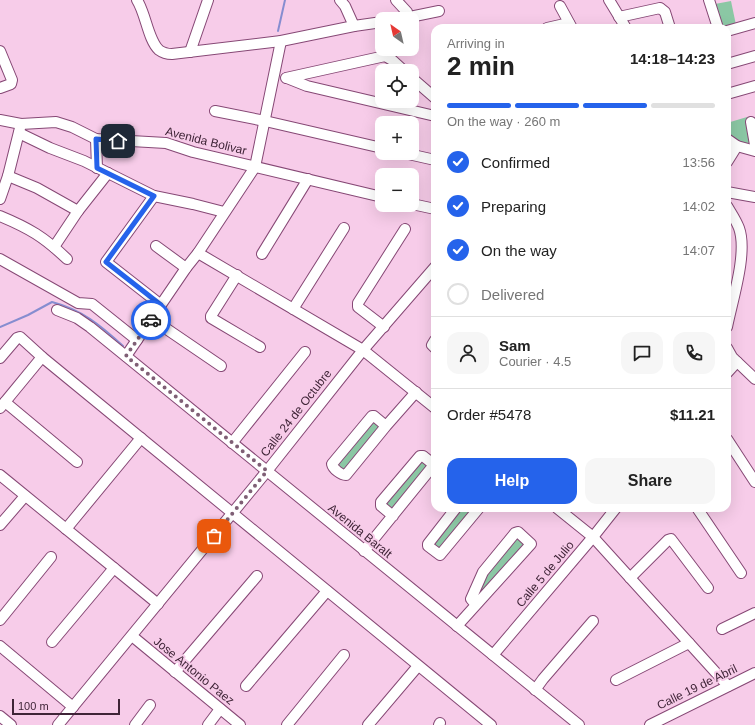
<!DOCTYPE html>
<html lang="en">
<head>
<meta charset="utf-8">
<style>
	:root { --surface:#fff; --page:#f6f6f6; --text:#222; --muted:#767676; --line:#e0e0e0; --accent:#2563eb }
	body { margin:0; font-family:Arial,sans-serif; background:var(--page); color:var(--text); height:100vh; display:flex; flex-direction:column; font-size:15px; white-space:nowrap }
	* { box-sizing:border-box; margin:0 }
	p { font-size:13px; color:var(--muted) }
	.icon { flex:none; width:22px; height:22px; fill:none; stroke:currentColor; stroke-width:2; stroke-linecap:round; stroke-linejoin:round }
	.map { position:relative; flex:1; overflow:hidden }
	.sheet { position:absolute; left:431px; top:24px; width:300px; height:488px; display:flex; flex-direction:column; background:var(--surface); border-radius:12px; box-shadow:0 4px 16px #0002 }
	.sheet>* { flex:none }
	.needle { width:26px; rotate:326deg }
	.fabs { position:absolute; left:375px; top:12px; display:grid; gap:8px }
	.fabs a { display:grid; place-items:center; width:44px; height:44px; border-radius:8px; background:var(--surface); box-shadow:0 4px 16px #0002; font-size:20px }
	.scale { position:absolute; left:12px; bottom:10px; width:108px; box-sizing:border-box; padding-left:4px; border:2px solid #3f2437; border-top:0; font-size:11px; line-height:14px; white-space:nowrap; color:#3f2437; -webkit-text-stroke:3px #f7cce9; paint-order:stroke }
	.pin { position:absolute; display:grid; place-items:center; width:34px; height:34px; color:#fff; margin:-17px; border-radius:8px; box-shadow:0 2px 6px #0006 }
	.courier { position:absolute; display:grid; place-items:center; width:40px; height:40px; margin:-20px; border:3px solid #2563eb; border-radius:50%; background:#fff; color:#222; box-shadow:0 1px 5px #0007 }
	.headline em { font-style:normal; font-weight:700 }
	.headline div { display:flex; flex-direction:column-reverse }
	.headline { display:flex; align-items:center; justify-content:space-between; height:68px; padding:0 16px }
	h1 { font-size:26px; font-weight:700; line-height:30px }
	.bar { display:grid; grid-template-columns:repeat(4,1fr); gap:6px 4px; align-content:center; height:48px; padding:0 16px }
	.bar i { height:5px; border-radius:3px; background:var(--line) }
	.bar .selected { background:var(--accent) }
	.bar p { grid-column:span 4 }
	.line { display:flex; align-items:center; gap:10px; padding:0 16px; border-top:1px solid var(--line) }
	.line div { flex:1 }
	.round { display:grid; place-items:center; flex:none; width:42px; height:42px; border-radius:12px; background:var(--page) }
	ol { padding:0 16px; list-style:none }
	li { display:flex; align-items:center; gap:12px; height:44px }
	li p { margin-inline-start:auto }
	li .icon { padding:4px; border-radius:50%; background:var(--accent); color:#fff; stroke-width:4 }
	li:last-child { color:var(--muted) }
	li i { width:22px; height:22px; border:2px solid var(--line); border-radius:50% }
	.action { display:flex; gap:8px; margin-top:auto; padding:8px 16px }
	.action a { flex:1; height:46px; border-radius:12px; background:var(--accent); color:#fff; font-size:16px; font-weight:700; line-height:46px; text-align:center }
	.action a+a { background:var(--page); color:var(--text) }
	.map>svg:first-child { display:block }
	.green { fill:#8bc7a4 }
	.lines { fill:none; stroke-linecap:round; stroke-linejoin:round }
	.stream { stroke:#868dd0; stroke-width:2 }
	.minor-casing { stroke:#864875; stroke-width:12 }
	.minor { stroke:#fff; stroke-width:10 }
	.done { stroke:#7f5f75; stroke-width:4; stroke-dasharray:0 7.2 }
	.route { stroke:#2563eb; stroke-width:5 }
	.labels { text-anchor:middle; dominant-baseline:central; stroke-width:4; stroke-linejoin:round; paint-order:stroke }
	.street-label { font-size:12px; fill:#3f2437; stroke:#f7cce9 }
</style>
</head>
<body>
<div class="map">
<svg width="755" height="725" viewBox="0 0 755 725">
	<rect width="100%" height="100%" fill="#f7cce9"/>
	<g class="green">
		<path d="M 731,1 L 736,25 L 723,28 L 715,4 Z"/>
		<path d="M 747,117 L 753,148 L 727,138 L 727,123 Z"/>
		<path d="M 373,419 L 382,427 L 344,471 L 335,465 Z"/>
		<path d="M 422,459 L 430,466 L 393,512 L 384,504 Z"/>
		<path d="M 460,508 L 475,508 L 440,551 L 431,544 Z"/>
		<path d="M 518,536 L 527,544 L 477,599 L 475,598 L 485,576 Z"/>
	</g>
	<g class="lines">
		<g class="stream">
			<path d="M 278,31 L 285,0"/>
			<path d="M 0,327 L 28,315 L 52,302 C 82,310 100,325 123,346"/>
		</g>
		<g class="minor-casing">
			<g id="minor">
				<path d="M 137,0 C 146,14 148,40 159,50 C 163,53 167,54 172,54 L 281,41 L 354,26 L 382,22"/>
				<path d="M 340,0 L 345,6 L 354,26"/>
				<path d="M 396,0 L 407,12 L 409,18"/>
				<path d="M 609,0 L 626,28"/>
				<path d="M 709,0 L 718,28"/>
				<path d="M 560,6 L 572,28"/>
				<path d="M 619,17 L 660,8 L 665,12 L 670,28"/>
				<path d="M 400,19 L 439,11"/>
				<path d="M 547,28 L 569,23"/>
				<path d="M 727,31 L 755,23"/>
				<path d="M 0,51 L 12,80 L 11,84 L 0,88"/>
				<path d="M 190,52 L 208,0"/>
				<path d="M 727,64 L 755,56"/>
				<path d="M 286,78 L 385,56 L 392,60 L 404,71"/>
				<path d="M 287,78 L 307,86 L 435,116"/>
				<path d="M 412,78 L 435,98"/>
				<path d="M 727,94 L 755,86"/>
				<path d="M 215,111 L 265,121 L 382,148"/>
				<path d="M 0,120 L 21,124 L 56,122 L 72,127 L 96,139 L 166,143 L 193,152 L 382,197"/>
				<path d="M 751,122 L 755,145"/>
				<path d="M 19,133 L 50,148 L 84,161 L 154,196 L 193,204 L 224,212"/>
				<path d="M 96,139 L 97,168"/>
				<path d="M 727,139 L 737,146 L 755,151"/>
				<path d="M 404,153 L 435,160"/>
				<path d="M 727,162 L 737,146"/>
				<path d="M 8,176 L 37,188 L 78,211"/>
				<path d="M 727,192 L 755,197"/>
				<path d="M 154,196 L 106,262 L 161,305"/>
				<path d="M 0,199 L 8,176 L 20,128"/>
				<path d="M 412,204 L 435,209"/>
				<path d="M 727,206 C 731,213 736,220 739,228 C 748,253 732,301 727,327"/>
				<path d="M 0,216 C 29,228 44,237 67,259"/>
				<path d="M 156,246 L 186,268"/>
				<path d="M 54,247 L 78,211 L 108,173"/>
				<path d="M 198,253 L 363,350 L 435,408"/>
				<path d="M 262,254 L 308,179"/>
				<path d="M 0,259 L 78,303 L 92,304 L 137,340"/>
				<path d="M 237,275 L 211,316 L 211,318 L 260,347"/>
				<path d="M 293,309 L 344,228"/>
				<path d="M 57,310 L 77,318 L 90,327 L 579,725"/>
				<path d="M 152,319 L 221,366"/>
				<path d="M 384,327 L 358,307 L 358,303 L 405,229"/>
				<path d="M 435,340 L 432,345 L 435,348"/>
				<path d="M 727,348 L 732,357 L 755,379"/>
				<path d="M 126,356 L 186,268 L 198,253 L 255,167 L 281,41"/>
				<path d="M 0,358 L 17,338 L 20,337 L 42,357 L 491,725"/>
				<path d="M 727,373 L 737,362"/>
				<path d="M 5,402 L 77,462"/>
				<path d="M 0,408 L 42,357"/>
				<path d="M 386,426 L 374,416 L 372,416 L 332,464 C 333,469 341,475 346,475 L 386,426 L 416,392"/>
				<path d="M 727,439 L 755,482"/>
				<path d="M 232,443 L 305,352"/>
				<path d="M 0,475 L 158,604"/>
				<path d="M 456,508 L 428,544 L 428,546 L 440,555 L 479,508"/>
				<path d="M 557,508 L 593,537 L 728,686"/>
				<path d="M 697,508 L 741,573"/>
				<path d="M 0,525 L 25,496"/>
				<path d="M 66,529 L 141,438"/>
				<path d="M 364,551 L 433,466 L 433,464 L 423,456 L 420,456 L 381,502 L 381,506 L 393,516"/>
				<path d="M 630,578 L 668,540 L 671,539 L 708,588"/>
				<path d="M 0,620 L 51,557"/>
				<path d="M 457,626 L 531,544 L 518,532 L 515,533 L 483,572 L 471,599 L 476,605"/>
				<path d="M 722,629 L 755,613"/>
				<path d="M 132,636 L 240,725"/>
				<path d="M 52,642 L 114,568"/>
				<path d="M 0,646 L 73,707"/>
				<path d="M 493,655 L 593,537 L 616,508"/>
				<path d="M 175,672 L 257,576"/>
				<path d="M 616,680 L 689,643"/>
				<path d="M 246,686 L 327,591"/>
				<path d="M 535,690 L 543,679 L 593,621"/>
				<path d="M 0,716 L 11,725"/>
				<path d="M 58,725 L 267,471 L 363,350 L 435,267"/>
				<path d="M 135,725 L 150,705"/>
				<path d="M 208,725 L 220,709"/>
				<path d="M 287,725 L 344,655"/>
				<path d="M 368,725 L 418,666"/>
				<path d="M 439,725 L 440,723"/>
				<path d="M 650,725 L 755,673"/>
			</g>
		</g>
		<use href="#minor" class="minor"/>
	</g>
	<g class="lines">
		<path class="done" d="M 151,320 L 126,356 L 267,471 L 214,536"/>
		<path class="route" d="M 118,141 L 96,139 L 97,168 L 154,196 L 106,262 L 161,305 L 151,320"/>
	</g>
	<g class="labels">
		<g class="street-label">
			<text transform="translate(206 141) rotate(14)">Avenida Bolivar</text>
			<text transform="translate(296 413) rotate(-52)">Calle 24 de Octubre</text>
			<text transform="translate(360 531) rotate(39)">Avenida Baralt</text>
			<text transform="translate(545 574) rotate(-50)">Calle 5 de Julio</text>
			<text transform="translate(194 671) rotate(39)">Jose Antonio Paez</text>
			<text transform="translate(697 687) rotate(-26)">Calle 19 de Abril</text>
		</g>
	</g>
</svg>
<div class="fabs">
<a><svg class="needle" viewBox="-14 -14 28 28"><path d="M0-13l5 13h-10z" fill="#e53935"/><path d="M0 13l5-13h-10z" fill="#767676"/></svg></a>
<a><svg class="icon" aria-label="locate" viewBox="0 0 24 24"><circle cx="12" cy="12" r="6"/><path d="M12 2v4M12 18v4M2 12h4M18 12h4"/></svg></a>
<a>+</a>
<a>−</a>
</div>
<div class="scale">100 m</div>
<div class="pin" style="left:214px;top:536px;background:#ea580c"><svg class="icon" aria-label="bag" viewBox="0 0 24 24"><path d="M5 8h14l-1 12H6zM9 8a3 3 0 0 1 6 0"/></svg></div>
<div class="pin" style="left:118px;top:141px;background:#1f2937"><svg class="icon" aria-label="home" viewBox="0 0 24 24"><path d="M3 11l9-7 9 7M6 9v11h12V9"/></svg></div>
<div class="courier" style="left:151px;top:320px"><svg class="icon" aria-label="car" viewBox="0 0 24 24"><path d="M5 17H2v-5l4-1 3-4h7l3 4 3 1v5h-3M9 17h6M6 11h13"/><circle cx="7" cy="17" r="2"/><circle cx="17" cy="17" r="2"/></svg></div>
<section class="sheet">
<div class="headline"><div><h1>2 min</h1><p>Arriving in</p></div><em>14:18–14:23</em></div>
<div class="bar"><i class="selected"></i><i class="selected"></i><i class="selected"></i><i></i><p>On the way · 260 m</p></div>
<ol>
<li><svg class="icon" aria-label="check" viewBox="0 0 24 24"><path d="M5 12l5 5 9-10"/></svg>Confirmed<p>13:56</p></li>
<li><svg class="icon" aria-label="check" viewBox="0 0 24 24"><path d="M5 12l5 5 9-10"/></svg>Preparing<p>14:02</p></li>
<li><svg class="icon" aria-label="check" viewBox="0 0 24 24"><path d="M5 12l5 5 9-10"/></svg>On the way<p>14:07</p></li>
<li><i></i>Delivered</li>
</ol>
<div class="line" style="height:72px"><a class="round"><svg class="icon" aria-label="person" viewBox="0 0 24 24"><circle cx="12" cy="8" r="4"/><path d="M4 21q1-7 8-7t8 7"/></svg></a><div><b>Sam</b><p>Courier · 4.5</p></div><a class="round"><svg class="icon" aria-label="chat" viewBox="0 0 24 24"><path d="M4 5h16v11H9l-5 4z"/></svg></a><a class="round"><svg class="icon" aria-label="phone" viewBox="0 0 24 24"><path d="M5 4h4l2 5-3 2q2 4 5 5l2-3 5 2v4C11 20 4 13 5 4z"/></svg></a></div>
<div class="line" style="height:52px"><div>Order #5478</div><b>$11.21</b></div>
<div class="action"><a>Help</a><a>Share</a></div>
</section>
</div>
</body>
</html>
